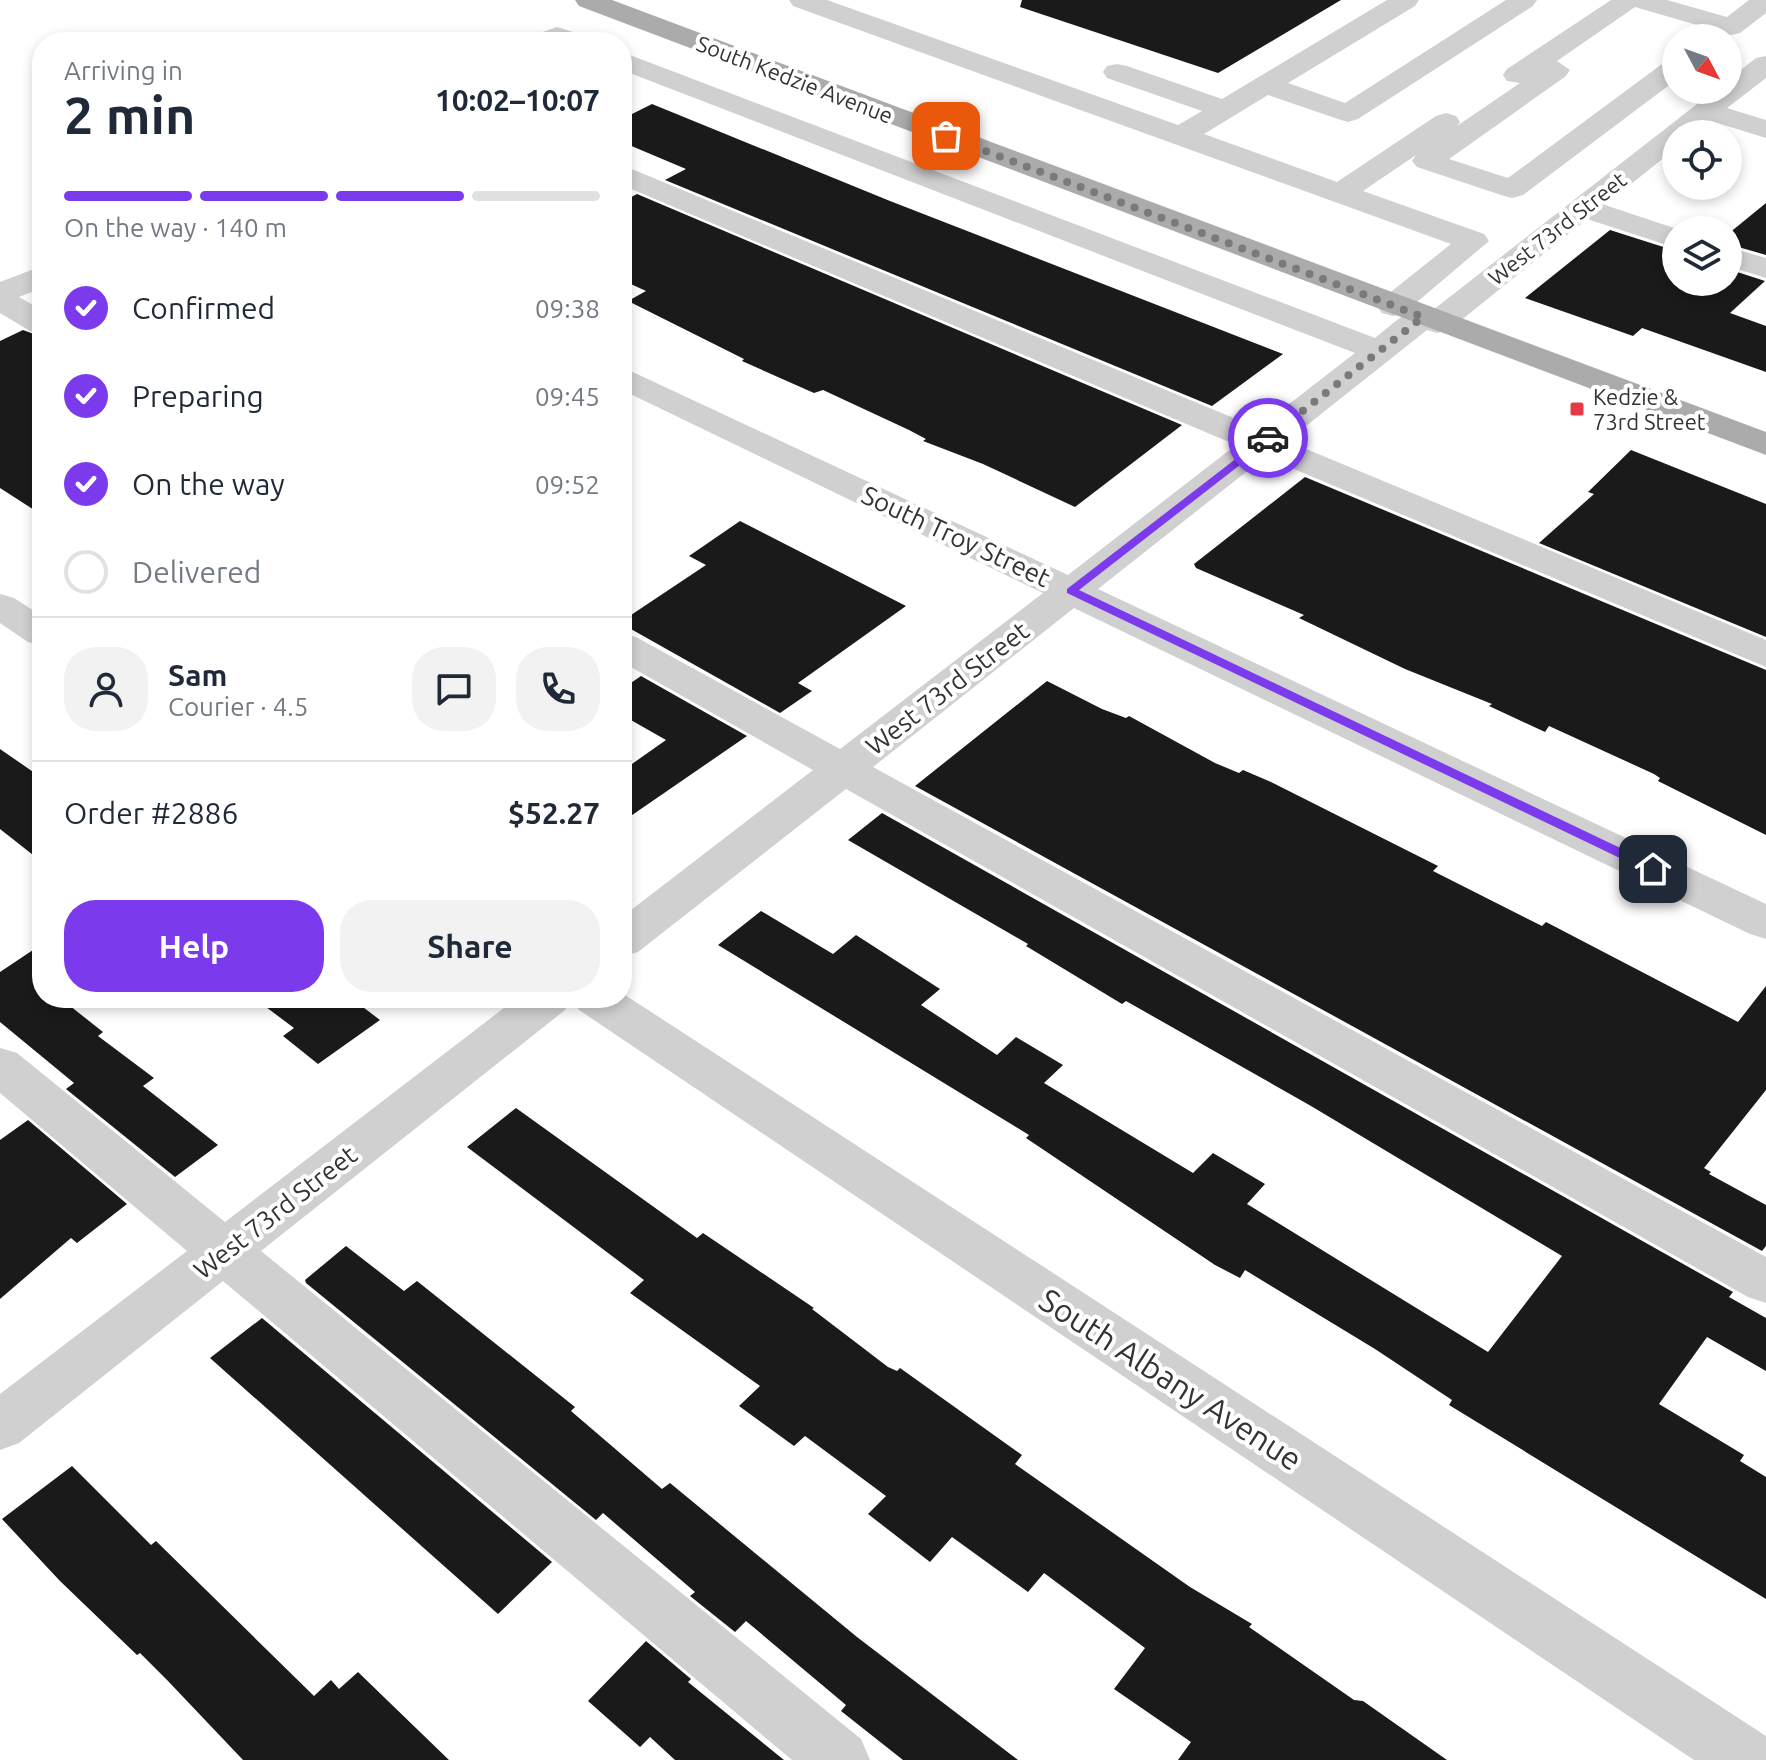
<!DOCTYPE html>
<html lang="en">
<head>
<meta charset="utf-8">
<style>
	:root { --surface:#fff; --page:#f2f2f3; --text:#1f2937; --muted:#747a83; --line:#e0e1e3; --accent:#7c3aed }
	body { margin:0; font-family:Ubuntu,sans-serif; background:var(--page); color:var(--text); height:100vh; display:flex; flex-direction:column; font-size:30px; white-space:nowrap }
	* { box-sizing:border-box; margin:0 }
	p { font-size:26px; color:var(--muted) }
	.icon { flex:none; width:44px; height:44px; fill:none; stroke:currentColor; stroke-width:2; stroke-linecap:round; stroke-linejoin:round }
	.map { position:relative; flex:1; overflow:hidden }
	.details { position:absolute; left:32px; top:32px; width:600px; height:976px; display:flex; flex-direction:column; background:var(--surface); border-radius:32px; box-shadow:0 4px 12px #0003 }
	.details>* { flex:none }
	.needle { width:52px; rotate:131deg }
	.controls { position:absolute; left:1662px; top:24px; display:grid; gap:16px }
	.controls a { display:grid; place-items:center; width:80px; height:80px; border-radius:50%; background:var(--surface); box-shadow:0 4px 12px #0003; font-size:40px }
	.pin { position:absolute; display:grid; place-items:center; width:68px; height:68px; color:#fff; margin:-34px; border-radius:16px; box-shadow:0 4px 12px #0006 }
	.courier { position:absolute; display:grid; place-items:center; width:80px; height:80px; margin:-40px; border:6px solid #7c3aed; border-radius:50%; background:#fff; color:#222; box-shadow:0 2px 10px #0007 }
	.overview em { font-style:normal; font-weight:700 }
	.overview div { display:flex; flex-direction:column-reverse }
	.overview { display:flex; align-items:center; justify-content:space-between; height:136px; padding:0 32px }
	h1 { font-size:52px; font-weight:700; line-height:60px }
	.bar { display:grid; grid-template-columns:repeat(4,1fr); gap:12px 8px; align-content:center; height:96px; padding:0 32px }
	.bar i { height:10px; border-radius:6px; background:var(--line) }
	.bar .active { background:var(--accent) }
	.bar p { grid-column:span 4 }
	.line { display:flex; align-items:center; gap:20px; padding:0 32px; border-top:2px solid var(--line) }
	.line div { flex:1 }
	.round { display:grid; place-items:center; flex:none; width:84px; height:84px; border-radius:32px; background:var(--page) }
	ol { padding:0 32px; list-style:none }
	li { display:flex; align-items:center; gap:24px; height:88px }
	li p { margin-inline-start:auto }
	li .icon { padding:8px; border-radius:50%; background:var(--accent); color:#fff; stroke-width:4 }
	li:last-child { color:var(--muted) }
	li i { width:44px; height:44px; border:4px solid var(--line); border-radius:50% }
	.action { display:flex; gap:16px; margin-top:auto; padding:16px 32px }
	.action a { flex:1; height:92px; border-radius:32px; background:var(--accent); color:#fff; font-size:32px; font-weight:700; line-height:92px; text-align:center }
	.action a+a { background:var(--page); color:var(--text) }
	.map>svg:first-child { display:block }
	.building { fill:#1a1a1a }
	.lines { fill:none; stroke-linecap:round; stroke-linejoin:round }
	.minor { fill:#d0d0d0; fill-rule:evenodd }
	.major { fill:#ababab; fill-rule:evenodd }
	.route { fill:#7c3aed }
	.done { stroke:#7a7a7a; stroke-width:8; stroke-dasharray:0 14.4 }
	.poi-dot { fill:#e63946; stroke:#fff; stroke-width:3 }
	.labels { text-anchor:middle; dominant-baseline:central; stroke-width:8; stroke-linejoin:round; paint-order:stroke }
	.far-street-label { font-size:22px; fill:#333; stroke:#fff }
	.far-poi-label { font-size:22px; fill:#333; stroke:#fff; text-anchor:start }
	.street-label { font-size:26px; fill:#333; stroke:#fff }
	.near-street-label { font-size:32px; fill:#333; stroke:#fff }
</style>
</head>
<body>
<div class="map">
<svg width="1766" height="1760" viewBox="0 0 1766 1760">
	<rect width="100%" height="100%" fill="#fff"/>
	<g class="building">
		<path d="M 1022,0 L 1341,0 L 1218,73 L 1020,7 Z"/>
		<path d="M 652,104 L 890,201 L 1283,354 L 1212,406 L 665,180 L 686,169 L 622,142 L 622,119 Z"/>
		<path d="M 637,194 L 1182,425 L 1075,507 L 983,464 L 923,441 L 926,439 L 909,430 L 823,390 L 814,393 L 742,361 L 744,359 L 628,301 L 646,291 L 622,280 L 622,202 Z"/>
		<path d="M 1766,203 L 1766,255 L 1728,244 L 1728,234 Z"/>
		<path d="M 1610,230 L 1676,251 L 1676,282 L 1728,282 L 1728,269 L 1765,281 L 1730,313 L 1766,326 L 1766,372 L 1642,328 L 1633,336 L 1525,298 Z"/>
		<path d="M 23,330 L 42,337 L 42,515 L 0,488 L 0,341 Z"/>
		<path d="M 1631,450 L 1766,504 L 1766,637 L 1539,543 L 1594,494 L 1588,492 Z"/>
		<path d="M 1305,477 L 1766,670 L 1766,835 L 1658,781 L 1660,778 L 1654,774 L 1549,726 L 1545,732 L 1489,706 L 1492,704 L 1405,669 L 1299,618 L 1304,615 L 1196,568 L 1194,564 Z"/>
		<path d="M 740,521 L 906,606 L 798,683 L 812,691 L 780,713 L 622,624 L 622,621 L 706,565 L 689,556 Z"/>
		<path d="M 641,676 L 747,736 L 622,822 L 622,771 L 666,740 L 622,715 L 622,689 Z"/>
		<path d="M 1047,681 L 1102,709 L 1126,718 L 1129,716 L 1215,763 L 1239,773 L 1243,770 L 1271,782 L 1438,866 L 1433,871 L 1542,926 L 1546,922 L 1738,1022 L 1766,986 L 1766,1090 L 1704,1168 L 1711,1172 L 1709,1174 L 1766,1205 L 1766,1246 L 1762,1251 L 915,786 Z"/>
		<path d="M 0,749 L 42,778 L 42,862 L 0,829 Z"/>
		<path d="M 882,813 L 1733,1292 L 1729,1297 L 1766,1318 L 1766,1371 L 1707,1337 L 1659,1404 L 1744,1455 L 1740,1461 L 1766,1477 L 1766,1599 L 1449,1405 L 1452,1400 L 1375,1349 L 1245,1270 L 1240,1278 L 1215,1265 L 1026,1138 L 1029,1135 L 718,945 L 761,911 L 833,954 L 856,935 L 940,989 L 921,1005 L 997,1055 L 1016,1037 L 1063,1065 L 1044,1083 L 1193,1173 L 1213,1153 L 1265,1184 L 1247,1204 L 1488,1352 L 1562,1256 L 1311,1106 L 1126,1001 L 1122,1004 L 1026,946 L 1028,944 L 848,840 Z"/>
		<path d="M 42,944 L 42,998 L 60,998 L 103,1032 L 98,1036 L 154,1078 L 143,1086 L 218,1145 L 175,1177 L 66,1089 L 74,1083 L 0,1022 L 0,972 Z"/>
		<path d="M 254,998 L 351,998 L 380,1020 L 318,1064 L 283,1036 L 294,1028 Z"/>
		<path d="M 516,1108 L 697,1238 L 703,1233 L 814,1308 L 812,1309 L 888,1367 L 897,1371 L 900,1368 L 1022,1455 L 1015,1464 L 1190,1587 L 1252,1624 L 1249,1627 L 1354,1700 L 1363,1701 L 1447,1760 L 1178,1760 L 1191,1742 L 1114,1689 L 1145,1648 L 1044,1573 L 1028,1592 L 952,1537 L 930,1562 L 868,1514 L 886,1496 L 805,1436 L 794,1446 L 739,1406 L 760,1386 L 630,1293 L 644,1280 L 467,1147 Z"/>
		<path d="M 28,1120 L 127,1204 L 77,1243 L 71,1238 L 0,1299 L 0,1140 Z"/>
		<path d="M 346,1246 L 404,1291 L 417,1281 L 575,1407 L 571,1411 L 662,1489 L 670,1483 L 857,1637 L 1018,1760 L 903,1760 L 841,1711 L 846,1705 L 746,1621 L 735,1632 L 690,1596 L 695,1592 L 603,1513 L 596,1520 L 306,1283 L 305,1280 Z"/>
		<path d="M 262,1318 L 552,1562 L 498,1614 L 210,1358 Z"/>
		<path d="M 72,1466 L 151,1545 L 156,1541 L 314,1696 L 331,1680 L 339,1689 L 358,1672 L 449,1760 L 243,1760 L 168,1681 L 140,1653 L 137,1655 L 60,1581 L 2,1519 Z"/>
		<path d="M 646,1641 L 691,1679 L 688,1682 L 784,1760 L 675,1760 L 650,1737 L 640,1747 L 588,1701 Z"/>
	</g>
	<g class="lines">
		<g class="minor">
			<path d="M 789,0 L 827,0 L 1178,125 L 1202,111 L 1107,78 L 1103,72 L 1107,66 L 1117,64 L 1127,66 L 1222,99 L 1387,0 L 1419,0 L 1415,6 L 1288,83 L 1345,103 L 1506,0 L 1537,0 L 1533,6 L 1358,119 L 1348,122 L 1338,119 L 1268,95 L 1204,134 L 1337,182 L 1436,116 L 1446,113 L 1456,116 L 1460,122 L 1457,126 L 1520,83 L 1507,81 L 1503,75 L 1507,69 L 1611,0 L 1667,0 L 1727,17 L 1749,0 L 1766,0 L 1766,13 L 1740,33 L 1731,35 L 1635,7 L 1557,61 L 1570,70 L 1566,76 L 1449,159 L 1508,178 L 1666,61 L 1676,59 L 1676,80 L 1523,195 L 1512,198 L 1501,195 L 1417,167 L 1412,161 L 1416,155 L 1363,191 L 1484,234 L 1489,241 L 1404,313 L 1393,316 L 1382,313 L 1377,306 L 1382,299 L 1451,244 L 793,6 Z"/>
			<path d="M 557,27 L 586,36 L 590,42 L 527,42 L 531,36 Z"/>
			<path d="M 622,52 L 1375,338 C 1393,324 1410,304 1433,310 L 1715,90 L 1728,90 L 1728,80 L 1756,58 L 1766,56 L 1766,78 L 1727,108 L 1766,120 L 1766,138 L 1711,121 L 1695,134 L 1676,134 L 1676,148 L 1605,205 L 1680,230 L 1676,230 L 1676,248 L 1587,219 L 1449,330 L 1437,333 L 1427,330 L 1287,441 L 1766,640 L 1766,667 L 1265,457 L 1098,589 L 1766,904 L 1766,939 L 1750,934 L 1074,608 L 873,767 L 1766,1257 L 1766,1303 L 1748,1297 L 846,789 L 638,952 L 622,957 L 622,917 L 813,770 L 622,662 L 622,634 L 636,637 L 840,749 L 1043,593 L 622,390 L 622,367 L 1068,575 L 1236,445 L 622,185 L 622,165 L 1258,428 L 1355,353 L 622,70 Z"/>
			<path d="M 1728,247 L 1766,258 L 1766,278 L 1728,266 Z"/>
			<path d="M 42,266 L 42,288 L 19,297 L 42,310 L 42,334 L 30,331 L 0,313 L 0,282 Z"/>
			<path d="M 0,594 L 14,598 L 42,616 L 42,646 L 28,642 L 0,623 Z"/>
			<path d="M 622,993 L 1766,1736 L 1766,1760 L 1694,1760 L 579,1010 L 572,998 L 565,1010 L 261,1251 L 861,1739 L 870,1760 L 792,1760 L 223,1281 L 19,1443 L 0,1450 L 0,1394 L 187,1251 L 0,1093 L 0,1048 L 17,1053 L 225,1222 L 517,998 L 622,998 Z"/>
		</g>
		<path class="major" d="M 575,0 L 612,0 L 1766,432 L 1766,455 L 579,6 Z"/>
	</g>
	<path class="route" d="M 1268,434 L 1272,435 L 1272,440 L 1079,590 L 1658,866 L 1658,872 L 1649,872 L 1067,593 L 1067,589 Z"/>
	<g class="lines">
		<path class="done" d="M 946,136 L 1423,317 L 1268,438"/>
	</g>
	<rect class="poi-dot" x="1569" y="401" width="16" height="16" rx="4"/>
	<g class="labels">
		<g class="far-street-label">
			<text transform="translate(795 79) rotate(21)">South Kedzie Avenue</text>
			<text transform="translate(1557 228) rotate(-38)">West 73rd Street</text>
		</g>
		<g class="far-poi-label">
			<text x="1593" y="396">Kedzie &amp;<tspan x="1593" dy="25">73rd Street</tspan></text>
		</g>
		<g class="street-label">
			<text transform="translate(956 536) rotate(25)">South Troy Street</text>
			<text transform="translate(947 688) rotate(-38)">West 73rd Street</text>
			<text transform="translate(275 1212) rotate(-38)">West 73rd Street</text>
		</g>
		<g class="near-street-label">
			<text transform="translate(1171 1379) rotate(33)">South Albany Avenue</text>
		</g>
	</g>
</svg>
<div class="controls">
<a><svg class="needle" viewBox="-14 -14 28 28"><path d="M0-13l5 13h-10z" fill="#e53935"/><path d="M0 13l5-13h-10z" fill="#747a83"/></svg></a>
<a><svg class="icon" aria-label="locate" viewBox="0 0 24 24"><circle cx="12" cy="12" r="6"/><path d="M12 2v4M12 18v4M2 12h4M18 12h4"/></svg></a>
<a><svg class="icon" aria-label="layers" viewBox="0 0 24 24"><path d="M12 4l9 5-9 5-9-5zM3 14l9 5 9-5"/></svg></a>
</div>
<div class="pin" style="left:946px;top:136px;background:#ea580c"><svg class="icon" aria-label="bag" viewBox="0 0 24 24"><path d="M5 8h14l-1 12H6zM9 8a3 3 0 0 1 6 0"/></svg></div>
<div class="pin" style="left:1653px;top:869px;background:#1f2937"><svg class="icon" aria-label="home" viewBox="0 0 24 24"><path d="M3 11l9-7 9 7M6 9v11h12V9"/></svg></div>
<div class="courier" style="left:1268px;top:438px"><svg class="icon" aria-label="car" viewBox="0 0 24 24"><path d="M5 17H2v-5l4-1 3-4h7l3 4 3 1v5h-3M9 17h6M6 11h13"/><circle cx="7" cy="17" r="2"/><circle cx="17" cy="17" r="2"/></svg></div>
<section class="details">
<div class="overview"><div><h1>2 min</h1><p>Arriving in</p></div><em>10:02–10:07</em></div>
<div class="bar"><i class="active"></i><i class="active"></i><i class="active"></i><i></i><p>On the way · 140 m</p></div>
<ol>
<li><svg class="icon" aria-label="check" viewBox="0 0 24 24"><path d="M5 12l5 5 9-10"/></svg>Confirmed<p>09:38</p></li>
<li><svg class="icon" aria-label="check" viewBox="0 0 24 24"><path d="M5 12l5 5 9-10"/></svg>Preparing<p>09:45</p></li>
<li><svg class="icon" aria-label="check" viewBox="0 0 24 24"><path d="M5 12l5 5 9-10"/></svg>On the way<p>09:52</p></li>
<li><i></i>Delivered</li>
</ol>
<div class="line" style="height:144px"><a class="round"><svg class="icon" aria-label="person" viewBox="0 0 24 24"><circle cx="12" cy="8" r="4"/><path d="M4 21q1-7 8-7t8 7"/></svg></a><div><b>Sam</b><p>Courier · 4.5</p></div><a class="round"><svg class="icon" aria-label="chat" viewBox="0 0 24 24"><path d="M4 5h16v11H9l-5 4z"/></svg></a><a class="round"><svg class="icon" aria-label="phone" viewBox="0 0 24 24"><path d="M5 4h4l2 5-3 2q2 4 5 5l2-3 5 2v4C11 20 4 13 5 4z"/></svg></a></div>
<div class="line" style="height:104px"><div>Order #2886</div><b>$52.27</b></div>
<div class="action"><a>Help</a><a>Share</a></div>
</section>
</div>
</body>
</html>
